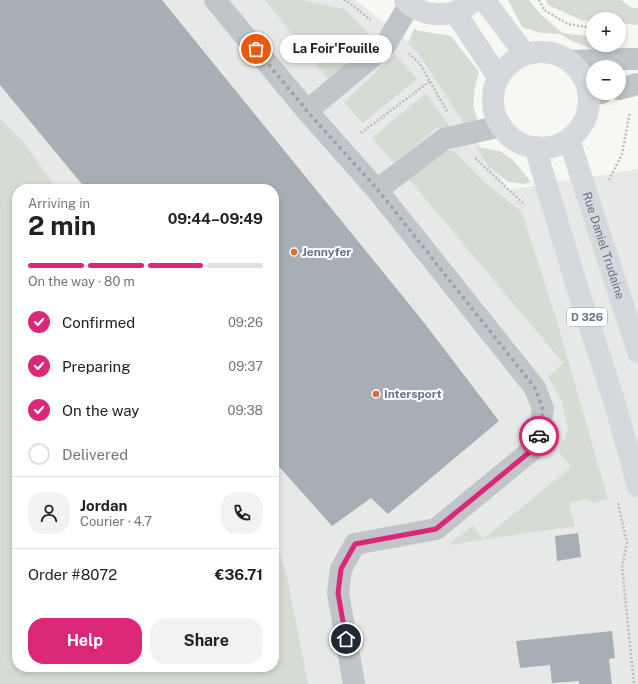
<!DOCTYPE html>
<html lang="en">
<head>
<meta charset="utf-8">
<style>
	:root { --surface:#fff; --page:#f2f2f2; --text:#202124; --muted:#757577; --line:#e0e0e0; --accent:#db2777 }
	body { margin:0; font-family:"Public Sans",sans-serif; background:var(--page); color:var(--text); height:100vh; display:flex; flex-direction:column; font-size:15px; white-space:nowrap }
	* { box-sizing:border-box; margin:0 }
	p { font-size:13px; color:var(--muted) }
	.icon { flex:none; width:22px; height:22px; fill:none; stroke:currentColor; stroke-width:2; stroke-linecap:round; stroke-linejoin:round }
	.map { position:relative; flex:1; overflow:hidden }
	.details { position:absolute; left:12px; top:184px; width:267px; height:488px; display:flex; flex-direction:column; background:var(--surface); border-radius:16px; box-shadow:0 2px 6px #0003 }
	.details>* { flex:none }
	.buttons { position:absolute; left:586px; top:12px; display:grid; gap:8px }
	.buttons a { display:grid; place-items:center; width:40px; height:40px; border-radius:50%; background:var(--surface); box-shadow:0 2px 6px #0003; font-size:20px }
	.pin { position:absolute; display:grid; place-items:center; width:34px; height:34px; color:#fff; margin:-17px; border:2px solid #fff; border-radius:50%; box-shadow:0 1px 4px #0007 }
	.courier { position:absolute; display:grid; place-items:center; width:40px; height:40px; margin:-20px; border:3px solid #db2777; border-radius:50%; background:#fff; color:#222; box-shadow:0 1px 5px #0007 }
	.bubble { position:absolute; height:28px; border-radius:14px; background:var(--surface); box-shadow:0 2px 6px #0003; font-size:13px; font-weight:700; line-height:28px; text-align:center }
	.head em { font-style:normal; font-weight:700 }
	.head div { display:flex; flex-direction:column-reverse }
	.head { display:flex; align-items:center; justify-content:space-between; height:68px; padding:0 16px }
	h1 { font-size:26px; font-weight:700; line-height:30px }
	.bar { display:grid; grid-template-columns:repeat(4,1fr); gap:6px 4px; align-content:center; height:48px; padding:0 16px }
	.bar i { height:5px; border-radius:3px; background:var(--line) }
	.bar .current { background:var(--accent) }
	.bar p { grid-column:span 4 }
	.line { display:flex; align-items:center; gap:10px; padding:0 16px; border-top:1px solid var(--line) }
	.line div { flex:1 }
	.round { display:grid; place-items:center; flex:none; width:42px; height:42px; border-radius:16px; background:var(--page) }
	ol { padding:0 16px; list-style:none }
	li { display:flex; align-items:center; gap:12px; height:44px }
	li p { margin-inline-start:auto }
	li .icon { padding:4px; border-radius:50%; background:var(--accent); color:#fff; stroke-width:4 }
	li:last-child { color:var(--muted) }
	li i { width:22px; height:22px; border:2px solid var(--line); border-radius:50% }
	.primary-button { display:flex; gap:8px; margin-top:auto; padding:8px 16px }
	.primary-button a { flex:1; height:46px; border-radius:16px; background:var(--accent); color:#fff; font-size:16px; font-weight:700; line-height:46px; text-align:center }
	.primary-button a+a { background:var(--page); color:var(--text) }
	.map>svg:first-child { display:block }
	.built { fill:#e7e9e8 }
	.green { fill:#d6dcd4 }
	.building { fill:#a8aeb5 }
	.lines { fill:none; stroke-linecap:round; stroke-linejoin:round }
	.path { stroke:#bbbdc0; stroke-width:2.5; stroke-dasharray:2 2; stroke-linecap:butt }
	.minor { stroke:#c1c4c8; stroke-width:22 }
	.major { stroke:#d5d8dc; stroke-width:22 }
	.done { stroke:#9aa2ab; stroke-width:4; stroke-dasharray:0 7.2 }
	.route { stroke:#db2777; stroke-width:5 }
	.poi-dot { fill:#d66f35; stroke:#fff; stroke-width:1.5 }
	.labels { text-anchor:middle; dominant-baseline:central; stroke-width:4; stroke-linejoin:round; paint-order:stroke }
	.shield { fill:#fff; stroke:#959ea8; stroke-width:1 }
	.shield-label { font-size:11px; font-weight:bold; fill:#687483 }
	.street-label { font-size:12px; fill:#687483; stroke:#fff }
	.poi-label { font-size:12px; font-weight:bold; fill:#687483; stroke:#fff; text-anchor:start }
</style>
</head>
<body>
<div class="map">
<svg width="638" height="684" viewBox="0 0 638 684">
	<rect width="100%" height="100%" fill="#f7f7f4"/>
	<path class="built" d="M 0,0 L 355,0 L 418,49 L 508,190 L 638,169 L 638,684 L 296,684 L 274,577 L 274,189 L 17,189 L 0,182 Z"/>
	<g class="green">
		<path d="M 265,0 L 302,0 L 344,9 L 378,43 L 332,84 Z"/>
		<path d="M 508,0 L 529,0 L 541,15 L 563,33 L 593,37 L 593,45 L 612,45 L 615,49 L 592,49 L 574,42 L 560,34 L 541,33 L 522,27 Z"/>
		<path d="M 546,0 L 621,0 L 632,8 L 638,8 L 638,25 L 619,23 L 619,19 L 593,19 L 593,21 L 581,20 L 548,5 Z"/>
		<path d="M 414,29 L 420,31 L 451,36 L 479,72 L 475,86 L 473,105 L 478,121 L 465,125 L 418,53 L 408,43 Z"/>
		<path d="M 395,54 L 417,79 L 363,123 L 344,102 Z"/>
		<path d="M 426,93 L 451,128 L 436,128 L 395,164 L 372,138 Z"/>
		<path d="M 0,118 L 23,141 L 57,189 L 17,189 L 17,667 L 274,667 L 274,538 L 286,572 L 308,684 L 0,684 Z"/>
		<path d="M 476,147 L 500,151 L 514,161 L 531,182 L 524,184 L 508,182 L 488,166 Z"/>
		<path d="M 453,150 L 483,181 L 522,212 L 558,325 L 608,499 L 593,503 L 585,499 L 569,503 L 575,526 L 448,545 L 473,525 L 483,539 L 571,467 L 559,452 L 568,429 L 562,401 L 548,377 L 563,363 L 408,178 L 437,154 Z"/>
	</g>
	<g class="building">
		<path d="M 0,0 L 162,0 L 422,320 L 499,421 L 388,514 L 371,498 L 332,526 L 274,461 L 274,189 L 86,189 L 0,85 Z"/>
		<path d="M 578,533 L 581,557 L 557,561 L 555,536 Z"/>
		<path d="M 612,631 L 615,658 L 609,659 L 612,684 L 579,684 L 579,681 L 552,683 L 550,665 L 520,668 L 516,641 Z"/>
	</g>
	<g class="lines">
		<g class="path">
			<path d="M 344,0 L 347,1 L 371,20"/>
			<path d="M 539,0 L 544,10 L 568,24 L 593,28"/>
			<path d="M 409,53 L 420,64 L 448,113"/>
			<path d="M 361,133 L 430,81"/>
			<path d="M 475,158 L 525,205"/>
			<path d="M 609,180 L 622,154 L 630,112"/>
			<path d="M 618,503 L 627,543 L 622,567 L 634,684"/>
		</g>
		<g class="minor">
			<path d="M 215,0 L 307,111 L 377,190 L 535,388 L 543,409 L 537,446 L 436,529 L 355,544 L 341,569 L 338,593 L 354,684"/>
			<path d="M 570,61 L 627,59 L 638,59"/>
			<path d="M 619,89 L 638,84"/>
			<path d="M 589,96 L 601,93"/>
			<path d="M 307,111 L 385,46 L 409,5"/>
			<path d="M 377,190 L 444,139 L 501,126"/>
		</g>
		<g class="major">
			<path d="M 405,0 C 424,19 455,19 474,0"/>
			<path d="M 484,0 L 525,54"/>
			<path d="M 455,12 L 498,77"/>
			<circle cx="541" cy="100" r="48"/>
			<path id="s1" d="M 569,139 L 638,352"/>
			<path d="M 535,147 L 578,290 L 616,407 L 638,486"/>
		</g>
	</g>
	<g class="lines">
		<path class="done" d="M 256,49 L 307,111 L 378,190 L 535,388 L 543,410 L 539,436"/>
		<path class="route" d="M 346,639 L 338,593 L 341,569 L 355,544 L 436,529 L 537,446 L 539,436"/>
	</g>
	<g class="poi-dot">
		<circle cx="294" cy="252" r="4"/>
		<circle cx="376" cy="394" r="4"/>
	</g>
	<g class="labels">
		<rect class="shield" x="567" y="308" width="40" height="18" rx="3"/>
		<g class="shield-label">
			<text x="587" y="317">D 326</text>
		</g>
		<g class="street-label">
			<text stroke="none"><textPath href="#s1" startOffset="112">Rue Daniel Trudaine</textPath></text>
		</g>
		<g class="poi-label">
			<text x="302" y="252">Jennyfer</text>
			<text x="384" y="394">Intersport</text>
		</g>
	</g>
</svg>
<div class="buttons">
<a>+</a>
<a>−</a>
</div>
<div class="pin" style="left:256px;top:49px;background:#ea580c"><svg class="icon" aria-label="bag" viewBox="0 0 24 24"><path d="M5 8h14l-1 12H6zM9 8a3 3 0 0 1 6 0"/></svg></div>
<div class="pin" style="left:346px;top:639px;background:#1f2937"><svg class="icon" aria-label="home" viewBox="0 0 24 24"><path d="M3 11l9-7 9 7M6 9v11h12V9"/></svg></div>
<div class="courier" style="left:539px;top:436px"><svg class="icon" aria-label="car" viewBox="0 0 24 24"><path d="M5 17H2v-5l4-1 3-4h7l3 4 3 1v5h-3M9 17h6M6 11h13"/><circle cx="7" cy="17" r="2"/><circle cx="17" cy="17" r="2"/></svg></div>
<div class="bubble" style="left:280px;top:35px;width:112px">La Foir'Fouille</div>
<section class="details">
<div class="head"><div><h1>2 min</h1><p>Arriving in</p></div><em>09:44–09:49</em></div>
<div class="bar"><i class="current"></i><i class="current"></i><i class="current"></i><i></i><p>On the way · 80 m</p></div>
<ol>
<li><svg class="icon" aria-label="check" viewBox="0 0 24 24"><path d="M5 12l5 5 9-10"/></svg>Confirmed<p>09:26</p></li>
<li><svg class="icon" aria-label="check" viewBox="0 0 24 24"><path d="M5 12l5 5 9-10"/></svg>Preparing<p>09:37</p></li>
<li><svg class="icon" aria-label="check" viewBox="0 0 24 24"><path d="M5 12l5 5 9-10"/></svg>On the way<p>09:38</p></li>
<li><i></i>Delivered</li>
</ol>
<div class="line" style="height:72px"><a class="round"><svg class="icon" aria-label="person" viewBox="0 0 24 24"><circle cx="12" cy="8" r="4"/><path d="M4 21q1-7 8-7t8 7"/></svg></a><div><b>Jordan</b><p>Courier · 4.7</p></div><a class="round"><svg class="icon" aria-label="phone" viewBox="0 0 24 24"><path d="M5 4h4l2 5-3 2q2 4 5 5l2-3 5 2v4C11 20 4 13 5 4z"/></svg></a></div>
<div class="line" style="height:52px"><div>Order #8072</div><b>€36.71</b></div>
<div class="primary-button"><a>Help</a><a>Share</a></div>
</section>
</div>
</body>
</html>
